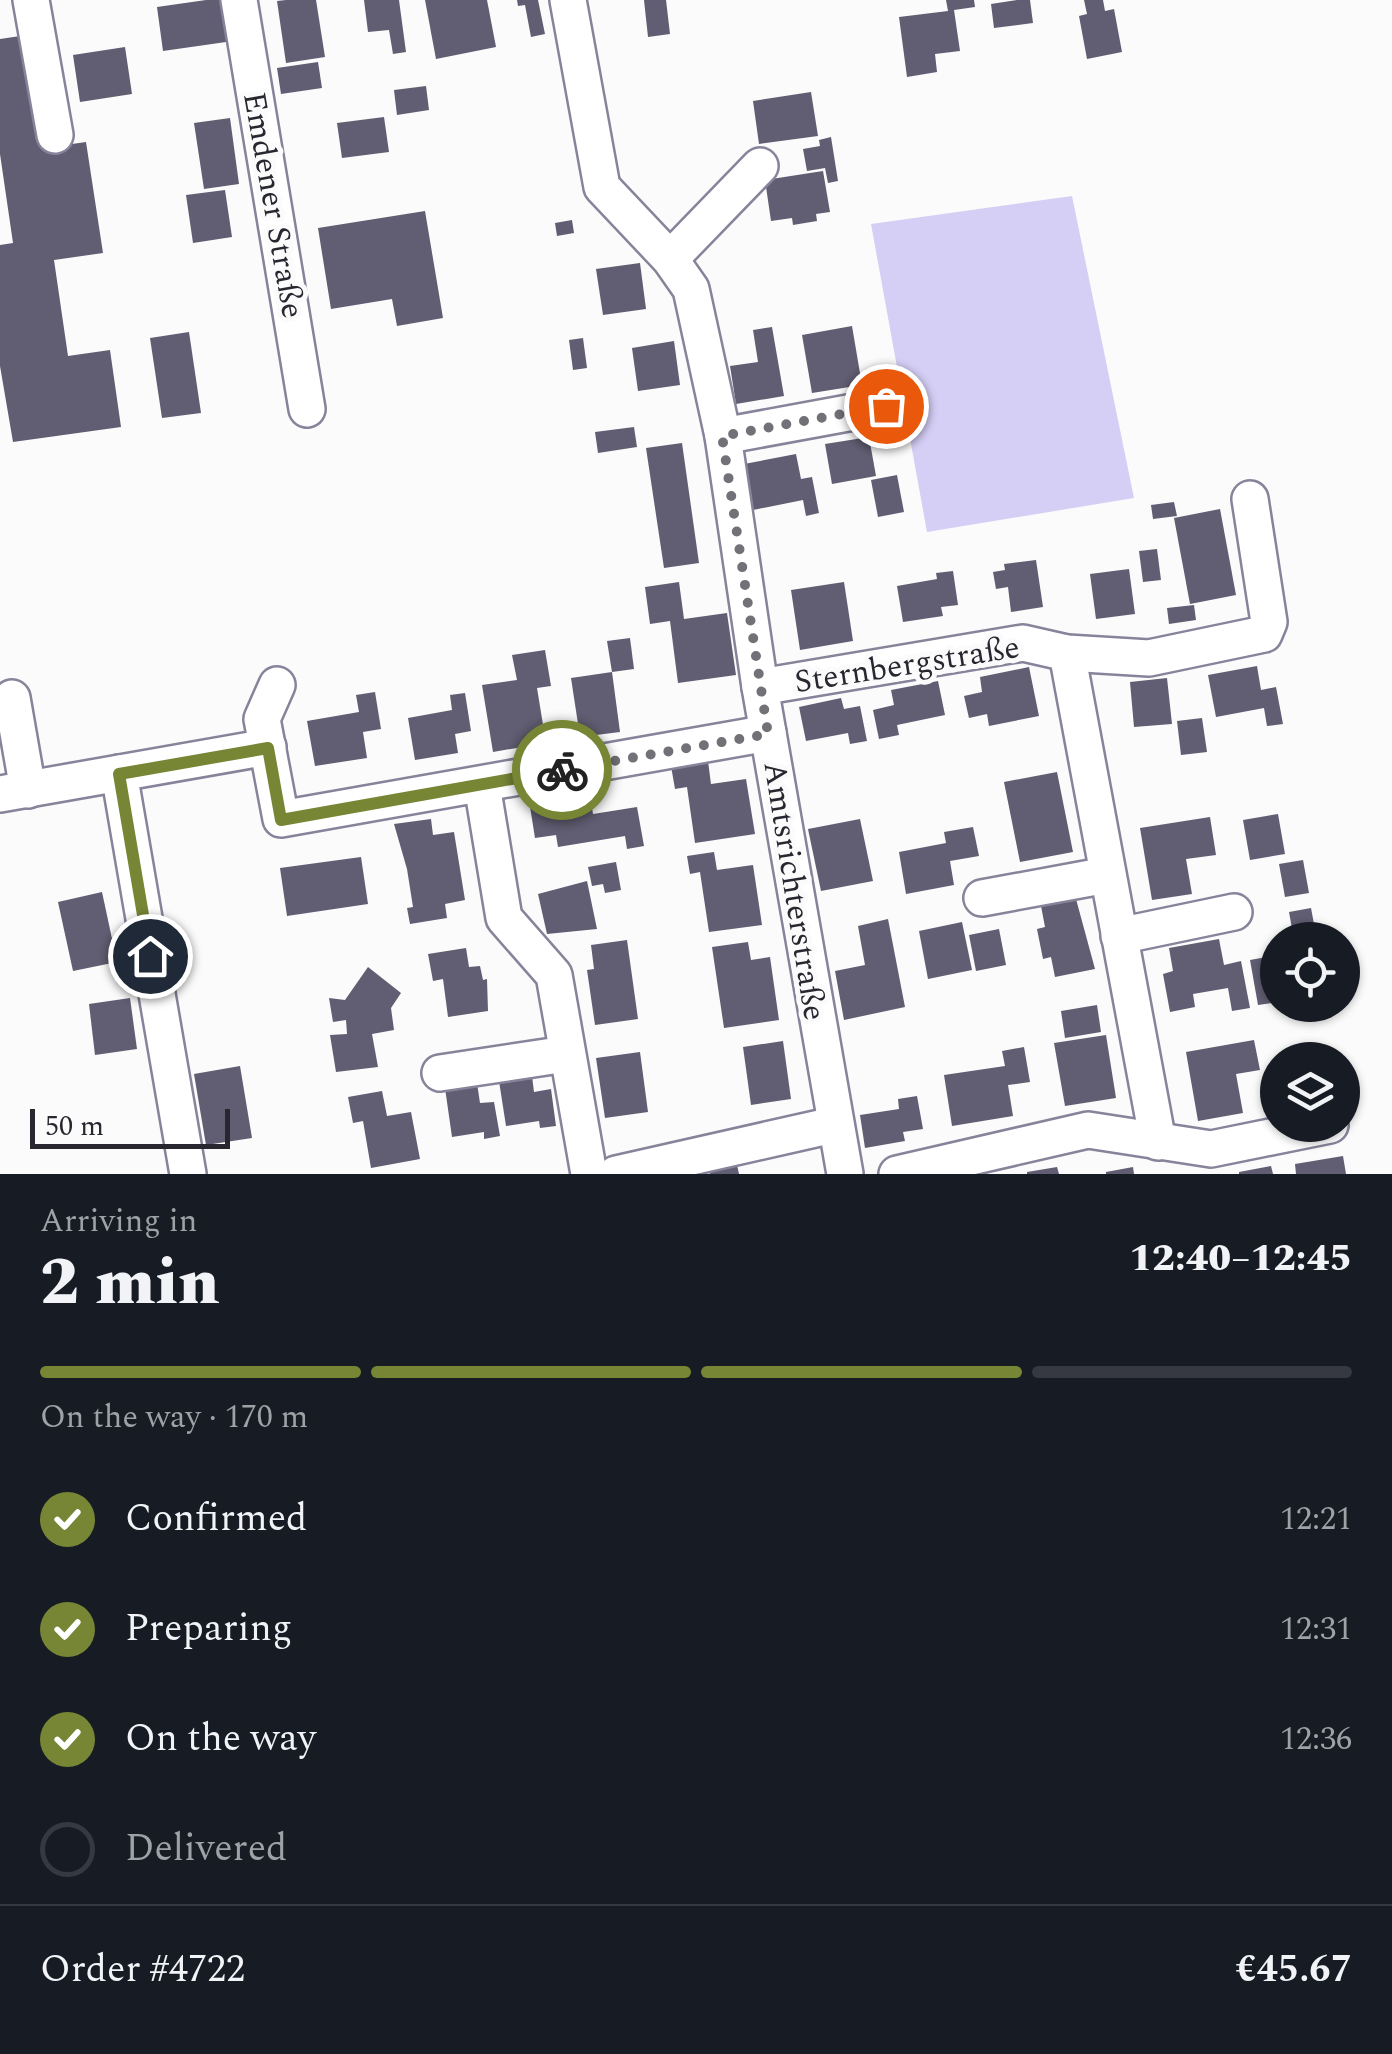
<!DOCTYPE html>
<html lang="en">
<head>
<meta charset="utf-8">
<style>
	:root { --surface:#171b24; --page:#242831; --text:#f1f3f6; --muted:#9ea1a6; --line:#363941; --accent:#778635 }
	body { margin:0; font-family:Spectral,serif; background:var(--page); color:var(--text); height:100vh; display:flex; flex-direction:column; font-size:38px; white-space:nowrap }
	* { box-sizing:border-box; margin:0 }
	p { font-size:32px; color:var(--muted) }
	.icon { flex:none; width:55px; height:55px; fill:none; stroke:currentColor; stroke-width:2; stroke-linecap:round; stroke-linejoin:round }
	.map { position:relative; height:1174px; overflow:hidden }
	.details { display:flex; flex-direction:column; background:var(--surface); flex:1 }
	.details>* { flex:none }
	.fabs { position:absolute; left:1260px; top:922px; display:grid; gap:20px }
	.fabs a { display:grid; place-items:center; width:100px; height:100px; border-radius:50%; background:var(--surface); box-shadow:0 2px 8px #0004; font-size:50px }
	.scale { position:absolute; left:30px; bottom:25px; width:200px; box-sizing:border-box; padding-left:10px; border:5px solid #282730; border-top:0; font-size:28px; line-height:35px; white-space:nowrap; color:#282730; -webkit-text-stroke:8px #fbfbfb; paint-order:stroke }
	.pin { position:absolute; display:grid; place-items:center; width:85px; height:85px; color:#fff; margin:-42px; border:5px solid #fff; border-radius:50%; box-shadow:0 2px 10px #0007 }
	.courier { position:absolute; display:grid; place-items:center; width:100px; height:100px; margin:-50px; border:8px solid #778635; border-radius:50%; background:#fff; color:#222; box-shadow:0 2px 12px #0007 }
	.overview em { font-style:normal; font-weight:800 }
	.overview div { display:flex; flex-direction:column-reverse }
	.overview { display:flex; align-items:center; justify-content:space-between; height:170px; padding:0 40px }
	h1 { font-size:65px; font-weight:800; line-height:75px }
	.bar { display:grid; grid-template-columns:repeat(4,1fr); gap:15px 10px; align-content:center; height:120px; padding:0 40px }
	.bar i { height:12px; border-radius:8px; background:var(--line) }
	.bar .selected { background:var(--accent) }
	.bar p { grid-column:span 4 }
	.line { display:flex; align-items:center; gap:25px; padding:0 40px; border-top:2px solid var(--line) }
	.line div { flex:1 }
	ol { padding:0 40px; list-style:none }
	li { display:flex; align-items:center; gap:30px; height:110px }
	li p { margin-inline-start:auto }
	li .icon { padding:10px; border-radius:50%; background:var(--accent); color:#fff; stroke-width:4 }
	li:last-child { color:var(--muted) }
	li i { width:55px; height:55px; border:5px solid var(--line); border-radius:50% }
	.map>svg:first-child { display:block }
	.green { fill:#d5cff6 }
	.building { fill:#615d72 }
	.lines { fill:none; stroke-linecap:round; stroke-linejoin:round }
	.minor-casing { stroke:#87839a; stroke-width:40 }
	.minor { stroke:#fff; stroke-width:35 }
	.done { stroke:#727177; stroke-width:10; stroke-dasharray:0 18 }
	.route { stroke:#778635; stroke-width:12 }
	.labels { text-anchor:middle; dominant-baseline:central; stroke-width:10; stroke-linejoin:round; paint-order:stroke }
	.street-label { font-size:32px; fill:#282730; stroke:#fbfbfb }
</style>
</head>
<body>
<div class="map">
<svg width="1392" height="1174" viewBox="0 0 1392 1174">
	<rect width="100%" height="100%" fill="#fbfbfb"/>
	<path class="green" d="M 1072,196 L 1134,498 L 927,532 L 871,224 Z"/>
	<g class="building">
		<path d="M 206,0 L 227,0 L 233,41 L 163,51 L 157,7 Z"/>
		<path d="M 286,0 L 316,0 L 325,57 L 286,63 L 277,1 Z"/>
		<path d="M 364,0 L 399,0 L 406,52 L 393,54 L 389,30 L 368,32 Z"/>
		<path d="M 425,0 L 487,0 L 496,47 L 436,59 Z"/>
		<path d="M 517,0 L 538,0 L 545,34 L 531,37 L 525,5 L 518,6 Z"/>
		<path d="M 644,0 L 666,0 L 670,34 L 648,37 Z"/>
		<path d="M 946,0 L 974,0 L 975,7 L 954,10 L 960,51 L 935,54 L 937,72 L 907,77 L 899,17 L 948,11 Z"/>
		<path d="M 1017,0 L 1030,0 L 1033,23 L 994,28 L 991,4 Z"/>
		<path d="M 1084,0 L 1103,0 L 1105,11 L 1114,9 L 1122,52 L 1087,59 L 1079,16 L 1087,14 Z"/>
		<path d="M 27,35 L 44,148 L 86,142 L 103,253 L 54,260 L 68,356 L 110,350 L 121,427 L 13,442 L 0,366 L 0,245 L 13,243 L 0,154 L 0,39 Z"/>
		<path d="M 125,47 L 132,94 L 80,102 L 73,55 Z"/>
		<path d="M 318,62 L 322,88 L 281,94 L 277,68 Z"/>
		<path d="M 426,86 L 429,110 L 397,115 L 394,90 Z"/>
		<path d="M 811,92 L 818,136 L 759,144 L 753,101 Z"/>
		<path d="M 384,117 L 389,152 L 342,158 L 337,123 Z"/>
		<path d="M 230,118 L 239,184 L 204,189 L 194,123 Z"/>
		<path d="M 831,137 L 838,181 L 828,183 L 825,168 L 807,171 L 803,149 L 820,146 L 819,140 Z"/>
		<path d="M 823,171 L 830,212 L 816,214 L 817,221 L 793,225 L 792,218 L 771,221 L 765,180 Z"/>
		<path d="M 225,190 L 232,237 L 193,243 L 186,195 Z"/>
		<path d="M 425,211 L 443,318 L 397,326 L 392,299 L 331,309 L 318,228 Z"/>
		<path d="M 572,220 L 574,233 L 557,236 L 555,223 Z"/>
		<path d="M 640,263 L 646,309 L 603,315 L 596,269 Z"/>
		<path d="M 852,326 L 862,385 L 812,393 L 802,335 Z"/>
		<path d="M 772,327 L 784,396 L 736,404 L 730,366 L 758,362 L 753,330 Z"/>
		<path d="M 189,332 L 201,413 L 162,418 L 150,338 Z"/>
		<path d="M 583,338 L 587,368 L 573,370 L 569,340 Z"/>
		<path d="M 674,341 L 680,385 L 638,391 L 632,348 Z"/>
		<path d="M 634,427 L 637,447 L 598,453 L 595,432 Z"/>
		<path d="M 869,437 L 876,476 L 832,484 L 825,444 Z"/>
		<path d="M 682,443 L 699,563 L 664,568 L 646,448 Z"/>
		<path d="M 796,454 L 801,479 L 812,477 L 819,513 L 806,516 L 803,500 L 748,511 L 739,465 Z"/>
		<path d="M 897,475 L 904,512 L 878,517 L 871,480 Z"/>
		<path d="M 1174,502 L 1177,516 L 1153,519 L 1151,505 Z"/>
		<path d="M 1220,509 L 1236,595 L 1190,604 L 1174,518 Z"/>
		<path d="M 1157,549 L 1161,580 L 1143,582 L 1139,551 Z"/>
		<path d="M 1036,560 L 1043,607 L 1011,612 L 1008,587 L 996,589 L 993,572 L 1005,570 L 1004,564 Z"/>
		<path d="M 1129,569 L 1135,614 L 1096,619 L 1090,574 Z"/>
		<path d="M 953,571 L 958,605 L 941,607 L 943,616 L 903,622 L 897,586 L 937,579 L 936,573 Z"/>
		<path d="M 679,582 L 684,619 L 727,613 L 736,675 L 678,683 L 670,621 L 650,624 L 645,587 Z"/>
		<path d="M 844,582 L 853,641 L 800,650 L 791,590 Z"/>
		<path d="M 1194,605 L 1196,620 L 1169,624 L 1167,608 Z"/>
		<path d="M 630,638 L 634,669 L 612,672 L 607,641 Z"/>
		<path d="M 545,650 L 551,686 L 537,688 L 546,743 L 493,752 L 482,685 L 517,680 L 512,655 Z"/>
		<path d="M 1257,666 L 1261,690 L 1276,687 L 1283,724 L 1267,726 L 1264,708 L 1216,717 L 1208,675 Z"/>
		<path d="M 1029,667 L 1039,716 L 989,726 L 987,714 L 969,718 L 964,696 L 982,692 L 980,677 Z"/>
		<path d="M 612,672 L 620,732 L 580,737 L 571,678 Z"/>
		<path d="M 1167,678 L 1172,724 L 1134,727 L 1130,682 Z"/>
		<path d="M 938,681 L 945,715 L 897,725 L 899,735 L 879,739 L 873,710 L 894,705 L 891,690 Z"/>
		<path d="M 375,692 L 381,729 L 363,732 L 367,758 L 315,766 L 307,721 L 359,712 L 356,695 Z"/>
		<path d="M 465,693 L 471,731 L 455,734 L 458,753 L 415,760 L 408,718 L 452,710 L 450,695 Z"/>
		<path d="M 841,698 L 844,709 L 860,706 L 867,741 L 850,744 L 848,733 L 806,741 L 799,707 Z"/>
		<path d="M 1202,718 L 1207,752 L 1181,755 L 1177,721 Z"/>
		<path d="M 708,761 L 711,784 L 746,779 L 755,834 L 695,843 L 687,787 L 675,789 L 671,766 Z"/>
		<path d="M 1057,772 L 1073,852 L 1020,862 L 1004,782 Z"/>
		<path d="M 588,784 L 593,814 L 637,807 L 644,846 L 627,849 L 625,836 L 558,847 L 556,835 L 535,838 L 528,794 Z"/>
		<path d="M 1278,814 L 1285,854 L 1250,860 L 1243,820 Z"/>
		<path d="M 1210,817 L 1216,855 L 1186,859 L 1192,894 L 1152,900 L 1140,828 Z"/>
		<path d="M 431,819 L 433,835 L 454,832 L 465,900 L 445,904 L 447,918 L 410,924 L 407,908 L 413,907 L 407,869 L 394,824 Z"/>
		<path d="M 860,819 L 873,881 L 821,891 L 808,829 Z"/>
		<path d="M 973,827 L 979,856 L 950,861 L 954,885 L 906,894 L 899,852 L 946,843 L 944,832 Z"/>
		<path d="M 714,852 L 717,870 L 753,865 L 762,925 L 709,932 L 700,872 L 690,874 L 687,856 Z"/>
		<path d="M 361,857 L 368,904 L 287,916 L 280,868 Z"/>
		<path d="M 1303,860 L 1309,893 L 1285,897 L 1279,864 Z"/>
		<path d="M 616,862 L 621,890 L 605,893 L 603,884 L 592,886 L 588,867 Z"/>
		<path d="M 587,881 L 597,929 L 547,934 L 538,894 Z"/>
		<path d="M 102,892 L 117,962 L 73,971 L 58,902 Z"/>
		<path d="M 1076,899 L 1095,969 L 1055,977 L 1051,957 L 1043,959 L 1037,929 L 1045,927 L 1041,906 Z"/>
		<path d="M 1311,908 L 1317,940 L 1294,940 L 1289,912 Z"/>
		<path d="M 888,919 L 905,1007 L 844,1020 L 835,971 L 865,965 L 858,926 Z"/>
		<path d="M 962,922 L 972,970 L 928,979 L 919,931 Z"/>
		<path d="M 999,929 L 1006,965 L 976,971 L 969,935 Z"/>
		<path d="M 1219,939 L 1224,965 L 1241,961 L 1250,1008 L 1232,1011 L 1228,988 L 1193,994 L 1195,1007 L 1170,1012 L 1163,974 L 1173,971 L 1169,948 Z"/>
		<path d="M 627,940 L 638,1019 L 595,1025 L 587,970 L 594,969 L 591,945 Z"/>
		<path d="M 748,942 L 751,960 L 770,957 L 779,1020 L 724,1028 L 712,947 Z"/>
		<path d="M 466,948 L 469,967 L 480,966 L 483,980 L 487,979 L 488,1011 L 448,1017 L 443,979 L 433,981 L 428,954 Z"/>
		<path d="M 1278,955 L 1278,1002 L 1258,1005 L 1250,960 Z"/>
		<path d="M 368,967 L 401,993 L 391,1008 L 394,1030 L 372,1034 L 378,1067 L 336,1072 L 330,1035 L 347,1034 L 346,1020 L 333,1022 L 329,998 L 345,1000 Z"/>
		<path d="M 130,998 L 137,1049 L 95,1055 L 89,1004 Z"/>
		<path d="M 1097,1005 L 1101,1032 L 1065,1038 L 1061,1011 Z"/>
		<path d="M 1106,1035 L 1116,1098 L 1065,1106 L 1054,1043 Z"/>
		<path d="M 1254,1040 L 1260,1070 L 1236,1074 L 1243,1113 L 1198,1121 L 1186,1052 Z"/>
		<path d="M 783,1041 L 791,1099 L 751,1105 L 743,1047 Z"/>
		<path d="M 1024,1047 L 1030,1082 L 1008,1085 L 1013,1116 L 952,1126 L 944,1075 L 1005,1066 L 1002,1051 Z"/>
		<path d="M 640,1052 L 648,1112 L 605,1118 L 596,1058 Z"/>
		<path d="M 240,1066 L 252,1138 L 206,1145 L 194,1074 Z"/>
		<path d="M 532,1076 L 534,1092 L 551,1089 L 556,1126 L 540,1128 L 539,1121 L 506,1126 L 499,1081 Z"/>
		<path d="M 477,1083 L 480,1103 L 494,1102 L 500,1136 L 484,1139 L 484,1132 L 452,1137 L 445,1088 Z"/>
		<path d="M 382,1091 L 387,1116 L 411,1112 L 420,1159 L 371,1168 L 363,1121 L 353,1123 L 348,1097 Z"/>
		<path d="M 917,1096 L 923,1129 L 903,1132 L 905,1141 L 865,1148 L 860,1115 L 899,1109 L 898,1099 Z"/>
		<path d="M 735,1156 L 739,1174 L 710,1174 L 707,1162 Z"/>
		<path d="M 1343,1156 L 1346,1174 L 1296,1174 L 1295,1164 Z"/>
		<path d="M 1271,1166 L 1273,1174 L 1239,1174 L 1239,1172 Z"/>
		<path d="M 1057,1167 L 1059,1174 L 1027,1174 L 1027,1172 Z"/>
		<path d="M 1133,1167 L 1134,1174 L 1106,1174 L 1106,1172 Z"/>
	</g>
	<g class="lines">
		<g class="minor-casing">
			<g id="minor">
				<path d="M 31,0 L 55,135"/>
				<path d="M 239,0 L 307,409"/>
				<path d="M 568,0 L 602,187 L 670,259 L 691,289 L 723,436 L 760,687 L 845,1174"/>
				<path d="M 670,259 L 760,166"/>
				<path d="M 723,436 L 886,406"/>
				<path d="M 1067,653 L 1158,1142"/>
				<path d="M 277,685 L 262,719 L 281,819 L 768,733"/>
				<path d="M 760,687 L 1023,643 L 1067,653 L 1149,658 L 1264,634 L 1269,622 L 1250,499"/>
				<path d="M 12,698 L 28,790"/>
				<path d="M 119,773 L 188,1174"/>
				<path d="M 482,785 L 504,918 L 554,975 L 589,1174"/>
				<path d="M 0,794 L 268,747"/>
				<path d="M 982,898 L 1107,875"/>
				<path d="M 1119,936 L 1234,912"/>
				<path d="M 440,1073 L 566,1054"/>
				<path d="M 616,1174 L 833,1125"/>
				<path d="M 897,1174 L 1088,1130 L 1211,1149 L 1330,1125"/>
			</g>
		</g>
		<use href="#minor" class="minor"/>
	</g>
	<g class="lines">
		<path class="done" d="M 562,770 L 768,734 L 722,436 L 886,406"/>
		<path class="route" d="M 150,956 L 119,774 L 268,748 L 281,820 L 562,770"/>
	</g>
	<g class="labels">
		<g class="street-label">
			<text transform="translate(273 205) rotate(80)">Emdener Straße</text>
			<text transform="translate(907 665) rotate(-9)">Sternbergstraße</text>
			<text transform="translate(794 891) rotate(81)">Amtsrichterstraße</text>
		</g>
	</g>
</svg>
<div class="fabs">
<a><svg class="icon" aria-label="locate" viewBox="0 0 24 24"><circle cx="12" cy="12" r="6"/><path d="M12 2v4M12 18v4M2 12h4M18 12h4"/></svg></a>
<a><svg class="icon" aria-label="layers" viewBox="0 0 24 24"><path d="M12 4l9 5-9 5-9-5zM3 14l9 5 9-5"/></svg></a>
</div>
<div class="scale">50 m</div>
<div class="pin" style="left:886px;top:406px;background:#ea580c"><svg class="icon" aria-label="bag" viewBox="0 0 24 24"><path d="M5 8h14l-1 12H6zM9 8a3 3 0 0 1 6 0"/></svg></div>
<div class="pin" style="left:150px;top:956px;background:#1f2937"><svg class="icon" aria-label="home" viewBox="0 0 24 24"><path d="M3 11l9-7 9 7M6 9v11h12V9"/></svg></div>
<div class="courier" style="left:562px;top:770px"><svg class="icon" aria-label="bike" viewBox="0 0 24 24"><circle cx="6" cy="16" r="4"/><circle cx="18" cy="16" r="4"/><path d="M6 16l4-8h5l3 8M10 8l3 8H6M13 5h3"/></svg></div>
</div>
<section class="details">
<div class="overview"><div><h1>2 min</h1><p>Arriving in</p></div><em>12:40–12:45</em></div>
<div class="bar"><i class="selected"></i><i class="selected"></i><i class="selected"></i><i></i><p>On the way · 170 m</p></div>
<ol>
<li><svg class="icon" aria-label="check" viewBox="0 0 24 24"><path d="M5 12l5 5 9-10"/></svg>Confirmed<p>12:21</p></li>
<li><svg class="icon" aria-label="check" viewBox="0 0 24 24"><path d="M5 12l5 5 9-10"/></svg>Preparing<p>12:31</p></li>
<li><svg class="icon" aria-label="check" viewBox="0 0 24 24"><path d="M5 12l5 5 9-10"/></svg>On the way<p>12:36</p></li>
<li><i></i>Delivered</li>
</ol>
<div class="line" style="height:130px"><div>Order #4722</div><b>€45.67</b></div>
</section>
</body>
</html>
